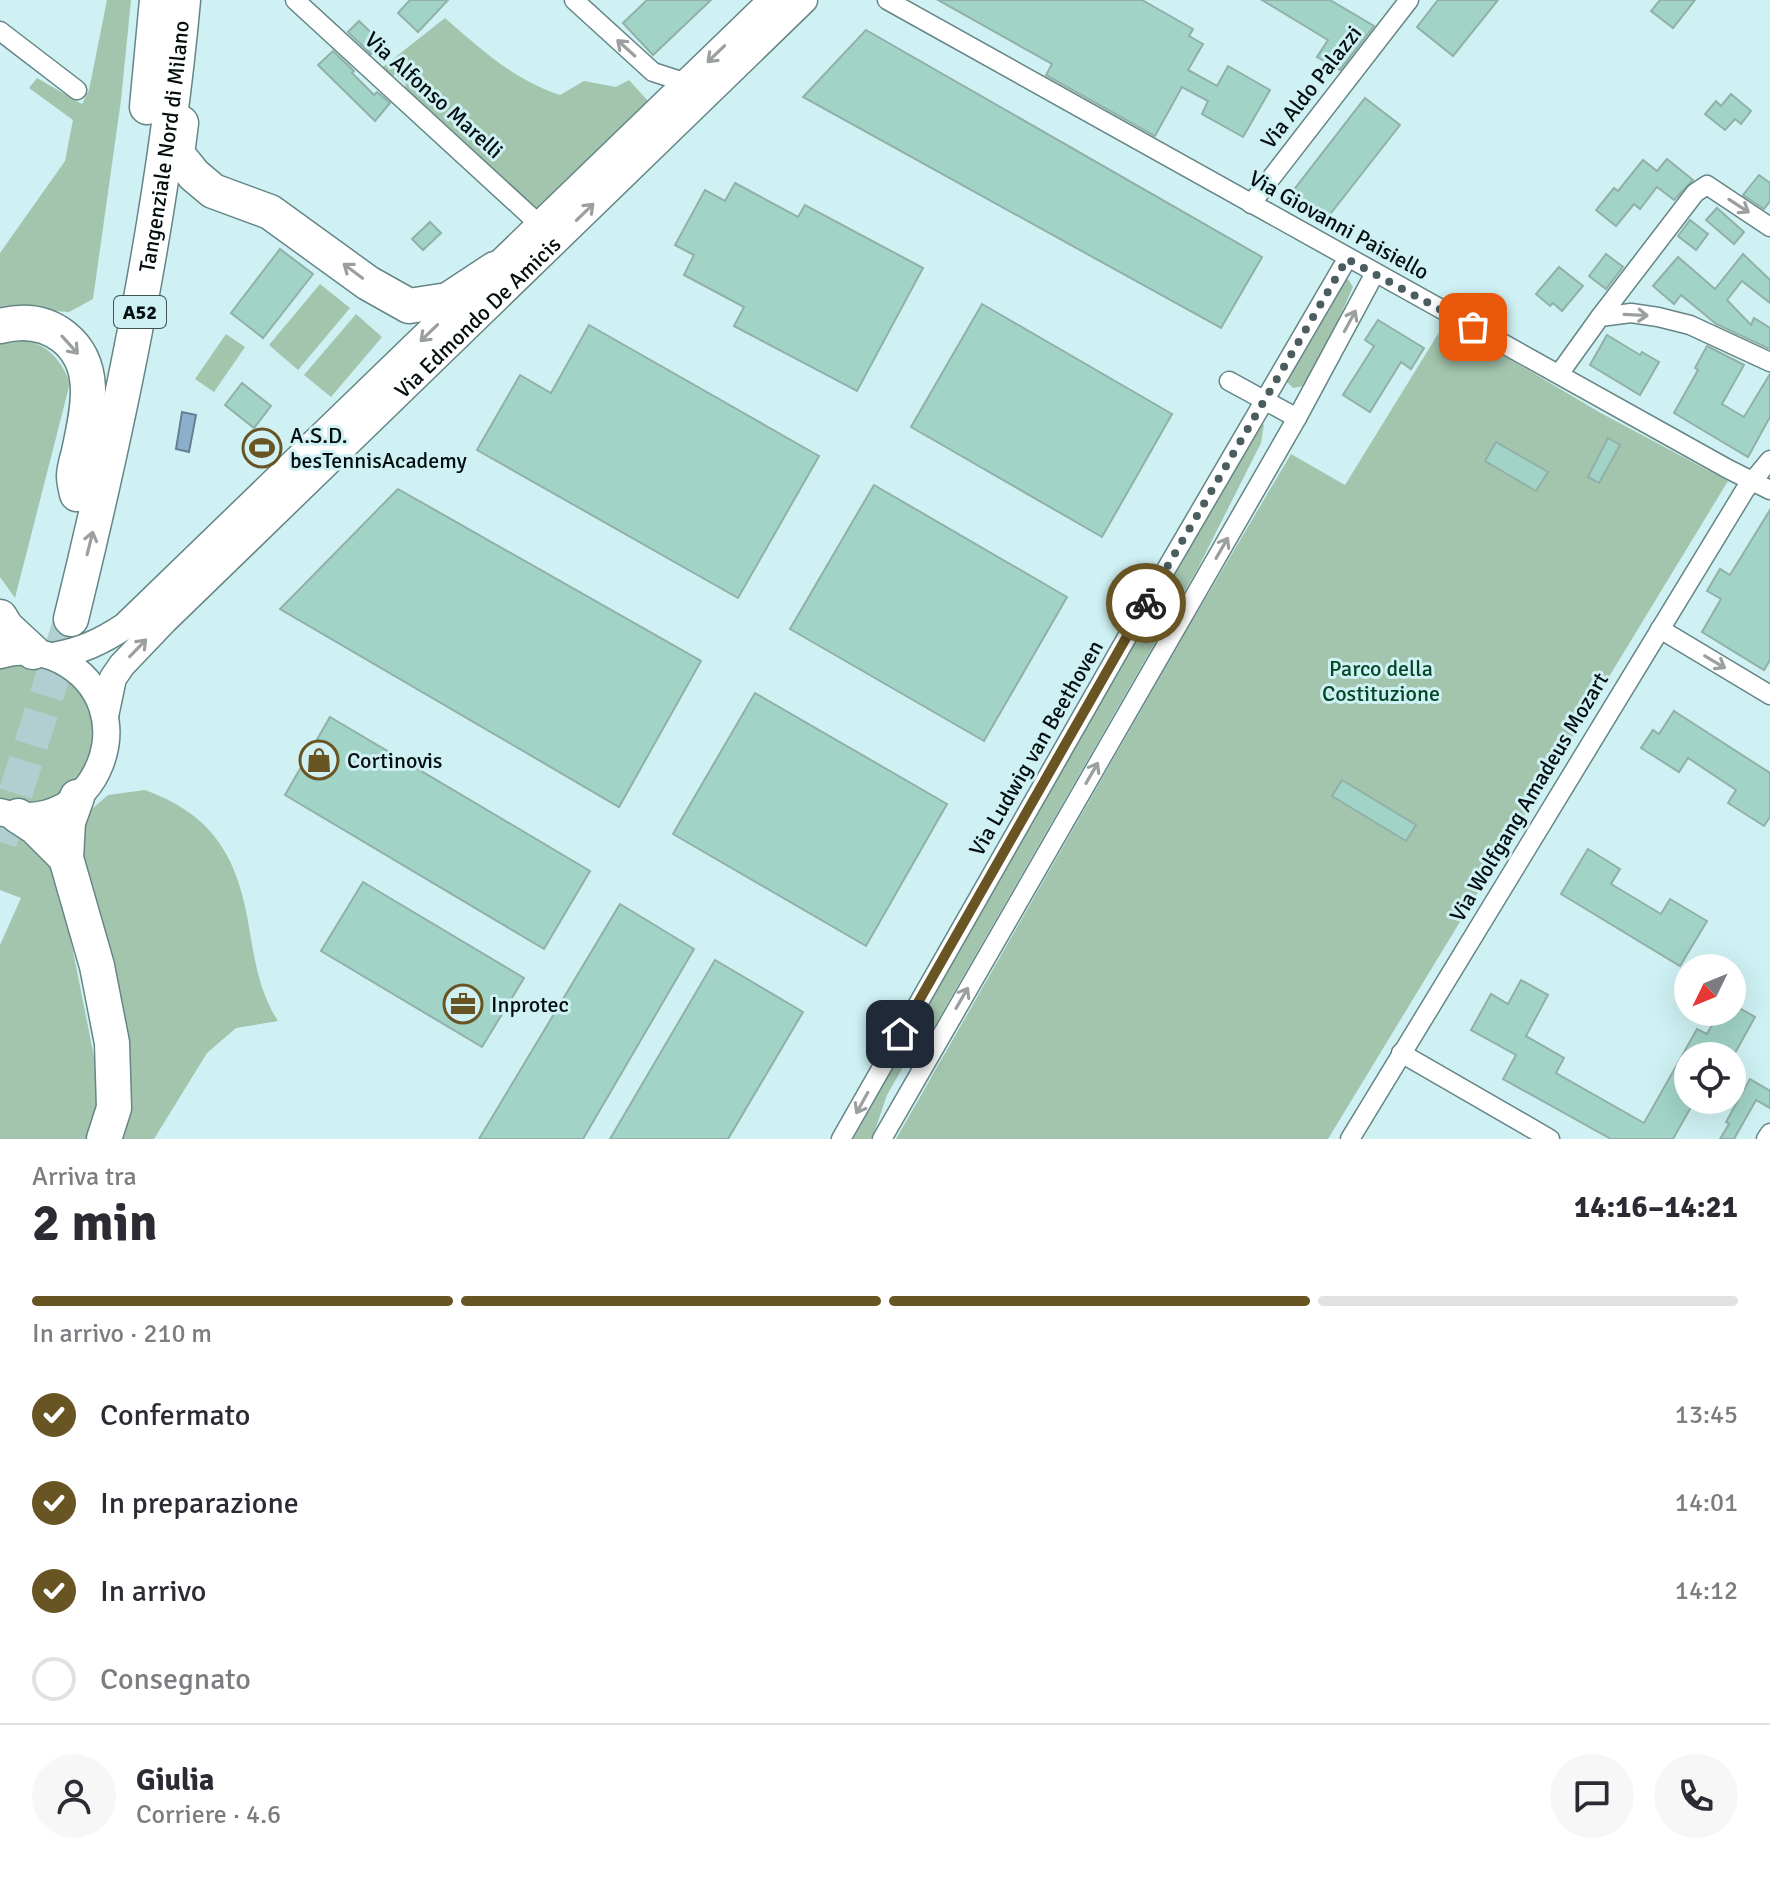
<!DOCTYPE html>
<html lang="it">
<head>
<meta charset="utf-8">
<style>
	:root { --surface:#fff; --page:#f7f7f7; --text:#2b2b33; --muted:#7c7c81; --line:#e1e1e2; --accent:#695423 }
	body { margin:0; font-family:Signika,sans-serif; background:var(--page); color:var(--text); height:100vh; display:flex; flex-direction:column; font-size:30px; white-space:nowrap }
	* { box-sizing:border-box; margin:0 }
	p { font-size:26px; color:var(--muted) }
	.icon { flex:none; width:44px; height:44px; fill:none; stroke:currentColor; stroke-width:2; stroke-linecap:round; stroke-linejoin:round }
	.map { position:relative; height:1139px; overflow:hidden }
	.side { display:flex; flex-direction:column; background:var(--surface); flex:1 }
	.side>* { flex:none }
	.needle { width:52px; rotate:227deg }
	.controls { position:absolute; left:1674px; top:954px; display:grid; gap:16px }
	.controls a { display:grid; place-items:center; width:72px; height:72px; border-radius:50%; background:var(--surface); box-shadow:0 8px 32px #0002; font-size:40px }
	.pin { position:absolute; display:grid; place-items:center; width:68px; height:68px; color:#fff; margin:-34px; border-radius:16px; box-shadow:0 4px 12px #0006 }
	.courier { position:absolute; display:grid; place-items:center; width:80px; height:80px; margin:-40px; border:6px solid #695423; border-radius:50%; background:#fff; color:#222; box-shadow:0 2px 10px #0007 }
	.head em { font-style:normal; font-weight:800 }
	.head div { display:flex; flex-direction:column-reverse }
	.head { display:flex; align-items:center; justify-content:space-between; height:136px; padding:0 32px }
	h1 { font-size:52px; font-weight:800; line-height:60px }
	.bar { display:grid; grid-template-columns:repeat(4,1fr); gap:12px 8px; align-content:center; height:96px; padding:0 32px }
	.bar i { height:10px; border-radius:6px; background:var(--line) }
	.bar .active { background:var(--accent) }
	.bar p { grid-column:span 4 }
	.line { display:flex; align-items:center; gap:20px; padding:0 32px; border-top:2px solid var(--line) }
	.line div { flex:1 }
	.round { display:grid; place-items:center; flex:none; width:84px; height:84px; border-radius:42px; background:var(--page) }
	ol { padding:0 32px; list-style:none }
	li { display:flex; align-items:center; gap:24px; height:88px }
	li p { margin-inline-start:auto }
	li .icon { padding:8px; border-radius:50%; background:var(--accent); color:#fff; stroke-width:4 }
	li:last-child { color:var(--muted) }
	li i { width:44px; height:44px; border:4px solid var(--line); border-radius:50% }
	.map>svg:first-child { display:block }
	.green { fill:#a3c5ad }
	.water { fill:#8eafcc; stroke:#657f93; stroke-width:2 }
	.building { fill:#a1d4c7; stroke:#91b0a8; stroke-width:2 }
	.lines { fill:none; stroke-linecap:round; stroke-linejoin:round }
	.motorway-tunnel { stroke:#b1cfd1; stroke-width:34; stroke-dasharray:34 17; stroke-linecap:butt }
	.minor-casing { stroke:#658586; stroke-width:21 }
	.secondary-casing { stroke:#658586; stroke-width:29 }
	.motorway-casing { stroke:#658586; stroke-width:37 }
	.minor { stroke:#fff; stroke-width:18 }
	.secondary { stroke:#fff; stroke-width:26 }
	.motorway { stroke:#fff; stroke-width:34 }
	.oneway { stroke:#9b9f9f }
	.done { stroke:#4b5d5f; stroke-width:8; stroke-dasharray:0 14.4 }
	.route { stroke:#695423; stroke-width:10 }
	.labels { text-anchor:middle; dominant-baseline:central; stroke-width:6; stroke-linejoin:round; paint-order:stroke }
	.shield { fill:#cff1f3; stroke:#415253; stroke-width:2 }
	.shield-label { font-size:20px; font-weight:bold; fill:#040e0f }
	.street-label { font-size:22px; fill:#040e0f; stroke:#cff1f3 }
	.poi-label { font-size:22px; fill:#040e0f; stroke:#cff1f3; text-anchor:start }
	.park-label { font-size:22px; fill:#034826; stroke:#cff1f3 }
</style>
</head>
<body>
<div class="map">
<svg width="1770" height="1139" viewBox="0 0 1770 1139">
	<rect width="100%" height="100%" fill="#cff1f3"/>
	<g class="green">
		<path d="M 107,0 L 131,0 L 121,100 L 93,299 L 69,312 L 0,307 L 0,253 L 65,161 L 73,120 L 29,88 L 37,78 L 82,104 L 89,90 Z"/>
		<path d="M 445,18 C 482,50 514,80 560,95 L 584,81 L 616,87 L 629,80 L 649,102 L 539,208 L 531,208 L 400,92 L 406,85 L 395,74 L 388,81 L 379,70 Z"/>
		<path d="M 1348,279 L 1353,287 L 1314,374 L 1304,386 L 1293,388 L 1285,380 L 1341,284 Z"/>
		<path d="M 320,284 L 350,308 L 298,370 L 269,345 Z"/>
		<path d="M 356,314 L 382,337 L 331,397 L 304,375 Z"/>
		<path d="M 1446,321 L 1599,412 L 1728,481 L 1328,1139 L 896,1139 L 1191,623 L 1291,454 L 1345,485 Z"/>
		<path d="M 226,334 L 245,347 L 214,392 L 195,379 Z"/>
		<path d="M 0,338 C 37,338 56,348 70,383 L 15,598 L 0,577 Z"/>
		<path d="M 1259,423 L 1264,425 L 1261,443 L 1198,568 L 934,1027 L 926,1032 L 918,1027 L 918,1017 Z"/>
		<path d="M 13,660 L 67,672 L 98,718 L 89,772 L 44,806 L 0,804 L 0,663 Z"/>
		<path d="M 145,790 C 208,813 235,851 247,916 C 254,954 257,988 278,1021 L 236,1028 L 207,1053 L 154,1139 L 123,1139 L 125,1135 L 128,1066 L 78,844 L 78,821 L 108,795 Z"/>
		<path d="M 0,828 L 29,835 L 55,860 L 101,1092 L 88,1139 L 0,1139 L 0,945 L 21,898 L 0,890 Z"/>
		<path d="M 898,1058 L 906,1062 L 887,1095 L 872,1139 L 853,1139 Z"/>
	</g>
	<path class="water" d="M 182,412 L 196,415 L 189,452 L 176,449 Z"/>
	<g class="building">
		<path d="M 410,0 L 448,0 L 418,32 L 398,13 Z"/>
		<path d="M 647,0 L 711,0 L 653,55 L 623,23 Z"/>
		<path d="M 938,0 L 1142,0 L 1193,29 L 1189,36 L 1203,44 L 1188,70 L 1217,86 L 1228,66 L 1270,90 L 1243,137 L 1202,114 L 1208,101 L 1182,87 L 1155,136 L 1046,75 L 1052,64 Z"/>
		<path d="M 1262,0 L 1330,0 L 1374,26 L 1340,70 L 1317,57 L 1328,40 Z"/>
		<path d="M 1438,0 L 1498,0 L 1453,56 L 1417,27 Z"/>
		<path d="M 1660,0 L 1695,0 L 1673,28 L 1651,11 Z"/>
		<path d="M 359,21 L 382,43 L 371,54 L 348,32 Z"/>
		<path d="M 866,30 L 1262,257 L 1221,328 L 803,97 Z"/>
		<path d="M 333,51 L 354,71 L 352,73 L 374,95 L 377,92 L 390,103 L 375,121 L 318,65 Z"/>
		<path d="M 1731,94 L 1751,111 L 1741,124 L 1735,119 L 1725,130 L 1705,114 L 1716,101 L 1721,106 Z"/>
		<path d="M 1365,98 L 1400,125 L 1324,222 L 1286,200 Z"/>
		<path d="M 1667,159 L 1693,180 L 1674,200 L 1657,187 L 1640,209 L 1634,204 L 1616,226 L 1596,210 L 1614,188 L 1618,191 L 1643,160 L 1657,171 Z"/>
		<path d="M 1759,175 L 1770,183 L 1770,201 L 1764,209 L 1743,195 Z"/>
		<path d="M 735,183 L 798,217 L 805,205 L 923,268 L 857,391 L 734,326 L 744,307 L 684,275 L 694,255 L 675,245 L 705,190 L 725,201 Z"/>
		<path d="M 1717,208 L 1744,232 L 1734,244 L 1706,220 Z"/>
		<path d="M 1690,220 L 1708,234 L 1696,250 L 1678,236 Z"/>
		<path d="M 430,222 L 441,233 L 423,250 L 412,239 Z"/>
		<path d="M 280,249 L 313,274 L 263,338 L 231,313 Z"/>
		<path d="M 1606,254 L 1623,267 L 1606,289 L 1589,276 Z"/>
		<path d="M 1743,254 L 1770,280 L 1770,303 L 1742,281 L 1727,300 L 1751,325 L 1754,318 L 1770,328 L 1770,349 L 1716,324 L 1681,295 L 1674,304 L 1653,286 L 1678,257 L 1715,289 Z"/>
		<path d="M 1559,267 L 1583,286 L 1562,311 L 1553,303 L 1550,306 L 1536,294 Z"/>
		<path d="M 982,304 L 1172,414 L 1102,537 L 911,427 Z"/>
		<path d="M 1378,320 L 1424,348 L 1411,369 L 1401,362 L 1370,412 L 1343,395 L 1374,346 L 1365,340 Z"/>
		<path d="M 589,325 L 819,456 L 738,598 L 477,450 L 520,375 L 551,393 Z"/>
		<path d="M 1607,335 L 1640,355 L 1642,352 L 1659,362 L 1640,395 L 1590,365 Z"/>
		<path d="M 1707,346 L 1744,365 L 1722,404 L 1744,417 L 1770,374 L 1770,417 L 1748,457 L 1674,413 L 1698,370 L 1695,368 Z"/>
		<path d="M 242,383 L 271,406 L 254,428 L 225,405 Z"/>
		<path d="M 1608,438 L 1620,445 L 1599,483 L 1588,477 Z"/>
		<path d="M 1496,442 L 1548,472 L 1536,491 L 1485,461 Z"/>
		<path d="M 874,485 L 1067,597 L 984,741 L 790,629 Z"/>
		<path d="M 398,489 L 701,661 L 619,807 L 280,609 Z"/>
		<path d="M 1770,510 L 1770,660 L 1764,670 L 1702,632 L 1721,599 L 1707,591 L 1720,569 L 1730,575 Z"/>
		<path d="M 755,693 L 947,804 L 866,946 L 673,834 Z"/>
		<path d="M 1674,711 L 1770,773 L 1770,817 L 1764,826 L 1728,803 L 1736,790 L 1688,758 L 1679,772 L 1641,748 L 1653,730 L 1659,734 Z"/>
		<path d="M 330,717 L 590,871 L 544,949 L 285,795 Z"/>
		<path d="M 1342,780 L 1416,825 L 1406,841 L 1332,796 Z"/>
		<path d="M 1588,849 L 1620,869 L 1611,884 L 1661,914 L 1670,899 L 1707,921 L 1680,966 L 1561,894 Z"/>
		<path d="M 363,882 L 524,978 L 482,1047 L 321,951 Z"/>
		<path d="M 620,904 L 694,949 L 583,1139 L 479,1139 Z"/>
		<path d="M 715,960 L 803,1012 L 728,1139 L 610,1139 Z"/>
		<path d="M 1521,980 L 1548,995 L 1526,1036 L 1564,1058 L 1556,1073 L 1644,1123 L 1697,1029 L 1707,1034 L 1719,1012 L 1732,1012 L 1732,1004 L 1755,1017 L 1735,1053 L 1725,1047 L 1720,1056 L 1688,1056 L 1688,1100 L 1695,1100 L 1673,1139 L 1611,1139 L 1503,1079 L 1516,1055 L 1471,1030 L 1491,994 L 1508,1004 Z"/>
		<path d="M 1750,1079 L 1770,1091 L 1770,1108 L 1756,1100 L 1734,1139 L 1720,1139 L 1729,1124 L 1726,1122 Z"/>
	</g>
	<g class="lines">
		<path class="motorway-tunnel" d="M 0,842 L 71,619"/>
		<g class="minor-casing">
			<g id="minor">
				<path d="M 295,0 L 540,225"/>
				<path d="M 574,0 L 653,72 L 687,83"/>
				<path d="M 887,0 L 1728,469 L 1770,490"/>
				<path d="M 0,31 L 77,90"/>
				<path d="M 1251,204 L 1409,0"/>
				<path d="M 1600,317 L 1695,193 L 1707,185 L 1770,227"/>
				<path d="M 1559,374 L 1600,317 L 1631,313 L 1658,317 L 1690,325 L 1770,362"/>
				<path d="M 1229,381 L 1297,418"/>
				<path d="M 1660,629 L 1770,695"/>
				<path d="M 1401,1053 L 1550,1139"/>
				<path d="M 841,1139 L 1147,602 L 1347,259"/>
				<path d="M 882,1139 L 1297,418 L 1375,273"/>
				<path d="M 1350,1139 L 1745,490 L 1770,460"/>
				<path d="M 1766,1139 L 1770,1133"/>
			</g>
		</g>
		<g class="secondary-casing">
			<g id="secondary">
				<path d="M 0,655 C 20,649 41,651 60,660 C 150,706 97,841 0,812"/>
				<path d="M 53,656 C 81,651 101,642 125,626 L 772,0"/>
				<path id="s1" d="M 105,716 L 113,678 L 122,665 L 164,621 L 804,0"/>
			</g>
		</g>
		<g class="motorway-casing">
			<g id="motorway">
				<path d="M 147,107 L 157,0"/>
				<path d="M 181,123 L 177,154 L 194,175 L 213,191 L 270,212 L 368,283 L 409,306 L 448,300 L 495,269"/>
				<path d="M 0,326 C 23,320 45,322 64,337 C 100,366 87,412 79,452 C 77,459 74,469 74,476 C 74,482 76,489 77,494"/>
				<path d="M 0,617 L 6,627 L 33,652"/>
				<path id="s2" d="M 71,619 C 121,415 164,209 183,0"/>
				<path d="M 77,797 L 68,822 L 66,858 L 97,966 L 112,1043 L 114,1108 L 104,1139"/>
				<path d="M 18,816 L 35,827 L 66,858"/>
			</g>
		</g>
		<use href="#minor" class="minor"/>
		<use href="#secondary" class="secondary"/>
		<use href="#motorway" class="motorway"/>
	</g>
	<defs><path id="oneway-shaft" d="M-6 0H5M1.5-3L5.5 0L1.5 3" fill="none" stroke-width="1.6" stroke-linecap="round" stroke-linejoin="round" transform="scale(2)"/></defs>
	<g class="oneway">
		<use href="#oneway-shaft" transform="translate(626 48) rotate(-138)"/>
		<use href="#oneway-shaft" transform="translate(716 54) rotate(136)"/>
		<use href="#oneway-shaft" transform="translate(1739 206) rotate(33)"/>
		<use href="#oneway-shaft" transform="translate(585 212) rotate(-44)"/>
		<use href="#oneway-shaft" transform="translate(353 271) rotate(-143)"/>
		<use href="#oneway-shaft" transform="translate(1636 315) rotate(3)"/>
		<use href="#oneway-shaft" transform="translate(1350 321) rotate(-62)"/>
		<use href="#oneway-shaft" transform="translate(429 333) rotate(136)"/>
		<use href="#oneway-shaft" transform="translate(70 345) rotate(48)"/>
		<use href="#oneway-shaft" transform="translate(90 543) rotate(-76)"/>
		<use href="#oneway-shaft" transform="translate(1222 548) rotate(-60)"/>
		<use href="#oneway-shaft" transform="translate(138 648) rotate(-46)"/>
		<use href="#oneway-shaft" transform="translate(1715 662) rotate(31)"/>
		<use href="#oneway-shaft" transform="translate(1092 773) rotate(-60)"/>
		<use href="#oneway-shaft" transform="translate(962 998) rotate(-60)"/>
		<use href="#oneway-shaft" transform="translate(862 1103) rotate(119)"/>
	</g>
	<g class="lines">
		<path class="done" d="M 1146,603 L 1347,259 L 1473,327"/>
		<path class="route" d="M 900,1034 L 1146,603"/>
	</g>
	<defs>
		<g id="stadium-ring" transform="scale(2)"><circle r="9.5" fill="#cff1f3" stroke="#695423" stroke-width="1.5"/><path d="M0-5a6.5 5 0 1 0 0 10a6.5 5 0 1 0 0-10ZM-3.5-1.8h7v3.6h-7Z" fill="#695423"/></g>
		<g id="shop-ring" transform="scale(2)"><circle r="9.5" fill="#cff1f3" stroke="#695423" stroke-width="1.5"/><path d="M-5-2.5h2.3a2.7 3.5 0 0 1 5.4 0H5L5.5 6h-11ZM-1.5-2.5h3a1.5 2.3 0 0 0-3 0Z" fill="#695423"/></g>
		<g id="office-ring" transform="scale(2)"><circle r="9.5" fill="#cff1f3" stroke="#695423" stroke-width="1.5"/><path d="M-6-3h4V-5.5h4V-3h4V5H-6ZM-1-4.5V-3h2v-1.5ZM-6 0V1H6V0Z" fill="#695423"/></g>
	</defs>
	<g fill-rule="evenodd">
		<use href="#stadium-ring" x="262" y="448"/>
		<use href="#shop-ring" x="319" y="760"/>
		<use href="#office-ring" x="463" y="1004"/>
	</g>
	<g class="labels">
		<rect class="shield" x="114" y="296" width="52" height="32" rx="6"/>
		<g class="shield-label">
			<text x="140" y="312">A52</text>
		</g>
		<g class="street-label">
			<text transform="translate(1311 87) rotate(-52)">Via Aldo Palazzi</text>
			<text transform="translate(434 95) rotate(42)">Via Alfonso Marelli</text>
			<text stroke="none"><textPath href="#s2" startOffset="482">Tangenziale Nord di Milano</textPath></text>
			<text transform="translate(1339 225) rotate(29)">Via Giovanni Paisiello</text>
			<text stroke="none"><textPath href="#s1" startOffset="552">Via Edmondo De Amicis</textPath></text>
			<text transform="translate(1036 748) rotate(-60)">Via Ludwig van Beethoven</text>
			<text transform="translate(1529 797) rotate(-59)">Via Wolfgang Amadeus Mozart</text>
		</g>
		<g class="poi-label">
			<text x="290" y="435">A.S.D.<tspan x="290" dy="25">besTennisAcademy</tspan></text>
			<text x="347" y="760">Cortinovis</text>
			<text x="491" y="1004">Inprotec</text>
		</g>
		<g class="park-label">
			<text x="1381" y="668">Parco della<tspan x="1381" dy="25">Costituzione</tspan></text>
		</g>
	</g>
</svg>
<div class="controls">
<a><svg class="needle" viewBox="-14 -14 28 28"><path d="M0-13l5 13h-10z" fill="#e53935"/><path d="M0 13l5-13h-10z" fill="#7c7c81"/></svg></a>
<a><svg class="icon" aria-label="locate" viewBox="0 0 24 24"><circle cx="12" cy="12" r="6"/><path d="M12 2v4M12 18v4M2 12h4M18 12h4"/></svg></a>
</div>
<div class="pin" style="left:1473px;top:327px;background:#ea580c"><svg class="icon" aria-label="bag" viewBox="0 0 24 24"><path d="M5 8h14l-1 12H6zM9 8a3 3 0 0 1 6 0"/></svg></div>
<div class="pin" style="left:900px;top:1034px;background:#1f2937"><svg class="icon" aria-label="home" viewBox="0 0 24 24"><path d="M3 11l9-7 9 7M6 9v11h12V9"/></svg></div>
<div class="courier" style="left:1146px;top:603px"><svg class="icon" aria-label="bike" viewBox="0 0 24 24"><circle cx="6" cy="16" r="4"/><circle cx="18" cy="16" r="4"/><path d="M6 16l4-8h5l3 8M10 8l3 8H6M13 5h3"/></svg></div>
</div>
<section class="side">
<div class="head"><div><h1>2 min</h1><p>Arriva tra</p></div><em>14:16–14:21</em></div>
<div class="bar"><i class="active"></i><i class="active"></i><i class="active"></i><i></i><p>In arrivo · 210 m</p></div>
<ol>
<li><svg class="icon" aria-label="check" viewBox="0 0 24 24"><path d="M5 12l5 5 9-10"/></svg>Confermato<p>13:45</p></li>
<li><svg class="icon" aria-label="check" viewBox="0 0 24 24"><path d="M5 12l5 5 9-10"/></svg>In preparazione<p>14:01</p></li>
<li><svg class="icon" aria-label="check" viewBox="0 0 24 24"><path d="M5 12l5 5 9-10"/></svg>In arrivo<p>14:12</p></li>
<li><i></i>Consegnato</li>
</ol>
<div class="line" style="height:144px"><a class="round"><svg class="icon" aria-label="person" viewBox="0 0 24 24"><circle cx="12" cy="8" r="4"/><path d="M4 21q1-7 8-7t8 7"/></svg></a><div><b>Giulia</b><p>Corriere · 4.6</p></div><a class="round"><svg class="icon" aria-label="chat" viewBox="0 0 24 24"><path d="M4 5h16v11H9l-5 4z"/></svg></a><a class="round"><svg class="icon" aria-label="phone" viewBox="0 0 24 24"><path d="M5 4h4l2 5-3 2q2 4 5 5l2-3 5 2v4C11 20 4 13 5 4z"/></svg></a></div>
</section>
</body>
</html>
